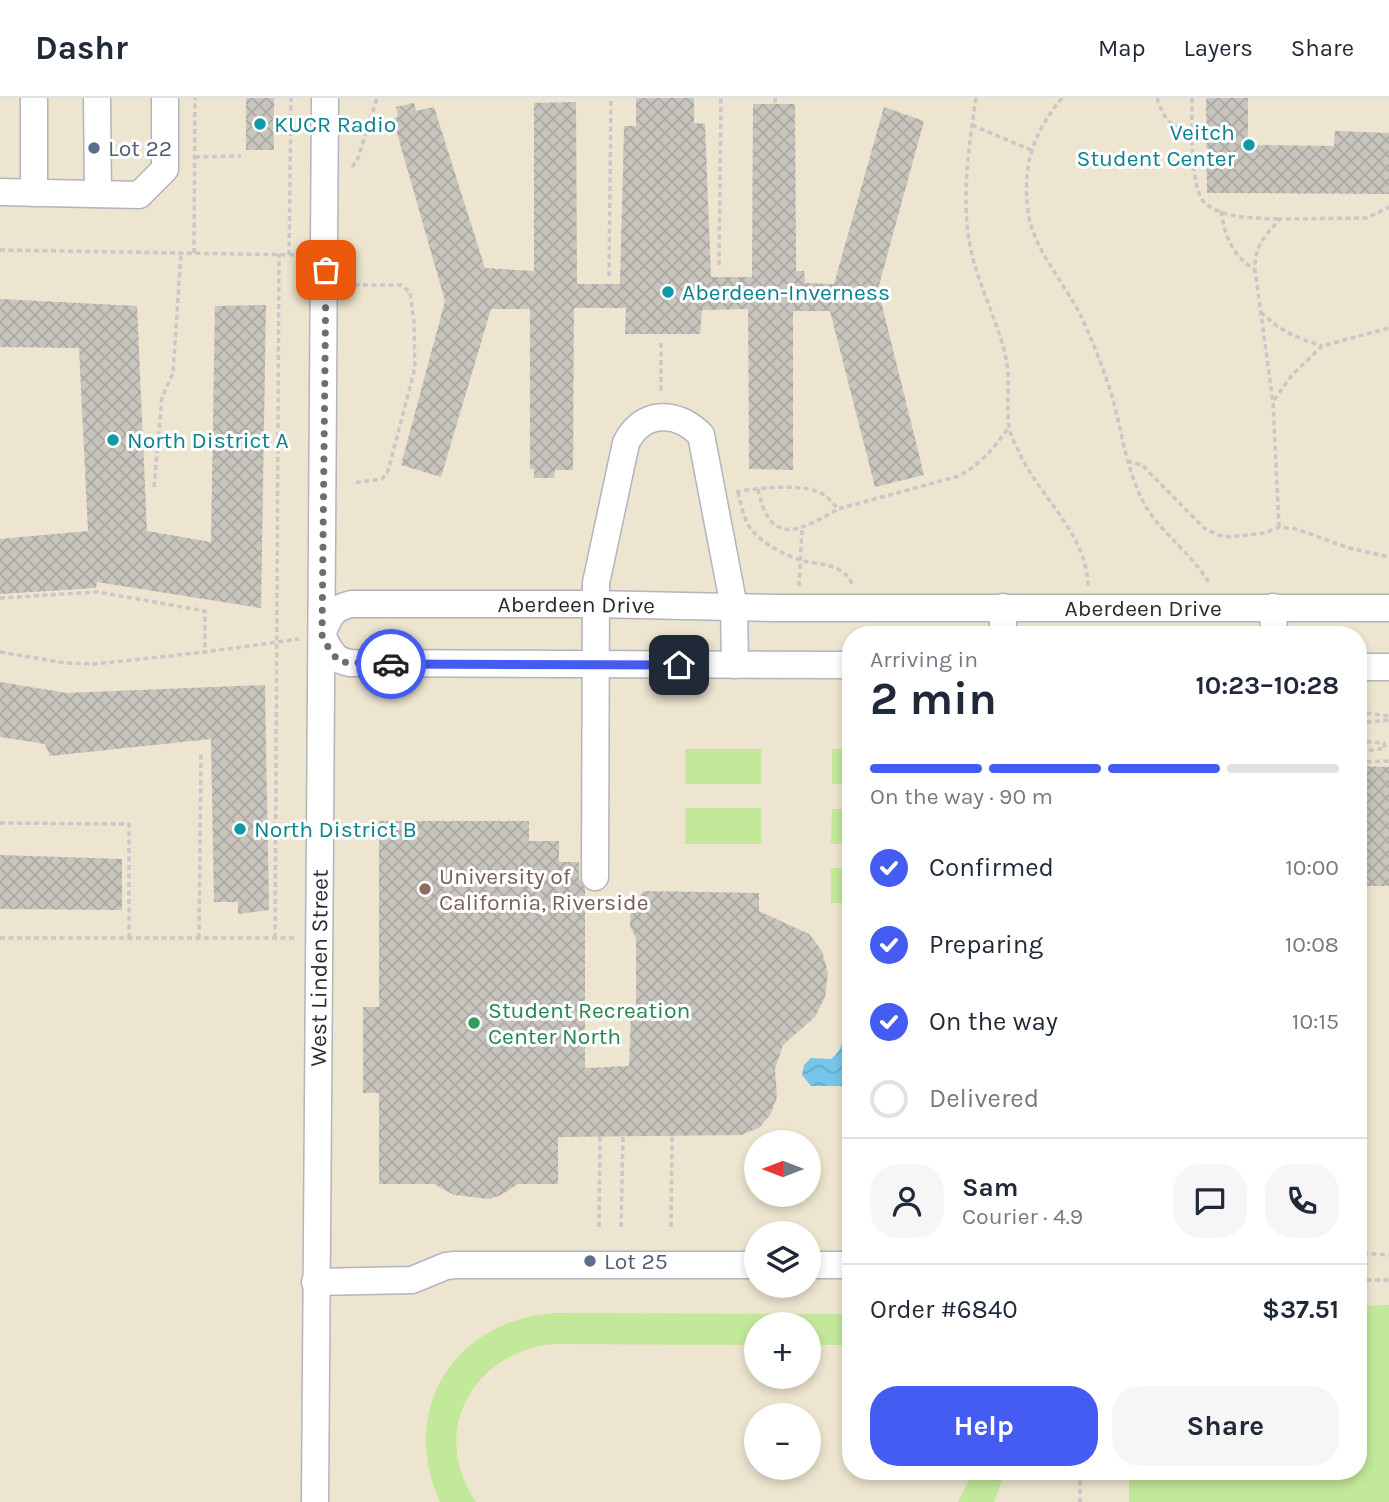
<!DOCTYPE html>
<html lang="en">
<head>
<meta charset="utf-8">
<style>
	:root { --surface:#fff; --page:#f6f6f7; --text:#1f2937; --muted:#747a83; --line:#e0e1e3; --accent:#455cf3 }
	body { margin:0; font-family:Karla,sans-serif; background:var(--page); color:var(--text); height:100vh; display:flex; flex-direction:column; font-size:26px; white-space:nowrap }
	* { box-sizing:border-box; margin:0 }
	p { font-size:23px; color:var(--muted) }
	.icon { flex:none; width:38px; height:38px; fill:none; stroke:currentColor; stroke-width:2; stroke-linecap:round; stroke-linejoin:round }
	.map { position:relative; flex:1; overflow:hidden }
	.side { position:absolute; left:842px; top:528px; width:525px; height:854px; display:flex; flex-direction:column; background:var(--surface); border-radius:28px; box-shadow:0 4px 10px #0003 }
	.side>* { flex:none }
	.needle { width:46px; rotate:270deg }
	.tools { position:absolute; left:744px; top:1032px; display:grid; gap:14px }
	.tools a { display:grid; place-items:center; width:77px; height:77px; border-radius:50%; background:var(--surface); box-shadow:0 4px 10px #0003; font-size:35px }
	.pin { position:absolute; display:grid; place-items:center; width:60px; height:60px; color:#fff; margin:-30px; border-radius:14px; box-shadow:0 4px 10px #0006 }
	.courier { position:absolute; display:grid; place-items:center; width:70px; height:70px; margin:-35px; border:5px solid #455cf3; border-radius:50%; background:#fff; color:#222; box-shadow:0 2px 9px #0007 }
	.summary em { font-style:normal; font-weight:700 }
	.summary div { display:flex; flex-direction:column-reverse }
	.summary { display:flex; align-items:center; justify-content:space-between; height:119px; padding:0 28px }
	h1 { font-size:46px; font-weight:700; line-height:52px }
	.bar { display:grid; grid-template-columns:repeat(4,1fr); gap:10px 7px; align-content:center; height:84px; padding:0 28px }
	.bar i { height:9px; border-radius:5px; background:var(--line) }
	.bar .on { background:var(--accent) }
	.bar p { grid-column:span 4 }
	.line { display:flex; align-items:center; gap:18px; padding:0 28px; border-top:2px solid var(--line) }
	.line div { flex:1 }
	.round { display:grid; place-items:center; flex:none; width:74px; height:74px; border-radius:28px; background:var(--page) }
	ol { padding:0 28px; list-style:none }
	li { display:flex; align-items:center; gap:21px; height:77px }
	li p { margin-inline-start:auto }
	li .icon { padding:7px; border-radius:50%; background:var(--accent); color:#fff; stroke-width:4 }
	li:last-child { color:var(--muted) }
	li i { width:38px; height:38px; border:4px solid var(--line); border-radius:50% }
	.button { display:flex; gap:14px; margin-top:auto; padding:14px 28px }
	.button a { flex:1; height:80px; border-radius:28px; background:var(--accent); color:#fff; font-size:28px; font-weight:700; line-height:80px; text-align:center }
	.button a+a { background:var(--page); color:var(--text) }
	header { display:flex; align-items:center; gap:42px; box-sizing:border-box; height:98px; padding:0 35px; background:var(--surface); border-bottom:2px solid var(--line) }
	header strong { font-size:33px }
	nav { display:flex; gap:38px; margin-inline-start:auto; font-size:24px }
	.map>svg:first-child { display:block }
	.education { fill:#ede5cf; fill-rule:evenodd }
	.pitch { fill:#c2e899 }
	.water { fill:url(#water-waves) }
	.building { fill:url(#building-cross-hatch) }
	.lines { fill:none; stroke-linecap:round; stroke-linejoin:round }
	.minor-casing { stroke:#b2b4be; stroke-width:29 }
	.path { stroke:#c8c8c8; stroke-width:3.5; stroke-dasharray:5 3.5; stroke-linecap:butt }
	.minor { stroke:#fff; stroke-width:26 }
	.done { stroke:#706d6a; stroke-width:7; stroke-dasharray:0 12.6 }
	.route { stroke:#455cf3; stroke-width:9 }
	.culture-dot { fill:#0f9aa8; stroke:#fff; stroke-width:2.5 }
	.service-dot { fill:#5c6f8a; stroke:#fff; stroke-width:2.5 }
	.education-dot { fill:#8d6e63; stroke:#fff; stroke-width:2.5 }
	.leisure-dot { fill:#2e9e5b; stroke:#fff; stroke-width:2.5 }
	.labels { text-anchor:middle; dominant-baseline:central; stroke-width:6; stroke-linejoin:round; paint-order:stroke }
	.culture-label { font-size:23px; fill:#0d838f; stroke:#fff; text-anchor:start }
	.service-label { font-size:23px; fill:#4e5e75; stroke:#fff; text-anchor:start }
	.street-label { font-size:23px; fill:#2c2c2c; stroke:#fff }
	.education-label { font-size:23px; fill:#785e54; stroke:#fff; text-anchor:start }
	.leisure-label { font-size:23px; fill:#27864d; stroke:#fff; text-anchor:start }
</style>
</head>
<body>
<header>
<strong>Dashr</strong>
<nav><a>Map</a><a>Layers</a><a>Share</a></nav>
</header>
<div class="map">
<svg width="1389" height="1404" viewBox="0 0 1389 1404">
	<defs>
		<pattern id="water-waves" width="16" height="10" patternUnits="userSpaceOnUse" patternTransform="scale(1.75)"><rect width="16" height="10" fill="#76c5ea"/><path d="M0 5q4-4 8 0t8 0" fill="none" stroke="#66a9c9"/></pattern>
		<pattern id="building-cross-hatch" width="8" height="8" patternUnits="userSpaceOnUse" patternTransform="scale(1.75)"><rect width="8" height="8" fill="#c8c4be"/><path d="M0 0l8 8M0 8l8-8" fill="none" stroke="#aca9a3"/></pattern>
	</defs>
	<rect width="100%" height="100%" fill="#ede7de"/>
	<path class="education" d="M 0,0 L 1389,0 L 1389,1404 L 0,1404 ZM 850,537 L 1358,537 L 1358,1374 L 850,1374 ZM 756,1045 L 808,1045 L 808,1097 L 756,1097 ZM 756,1136 L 808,1136 L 808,1188 L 756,1188 ZM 756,1227 L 808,1227 L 808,1279 L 756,1279 ZM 756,1318 L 808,1318 L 808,1370 L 756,1370 Z"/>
	<g class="pitch">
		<rect x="685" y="651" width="76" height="35"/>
		<path d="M 832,651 L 850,651 L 850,687 L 832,686 Z"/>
		<rect x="685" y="710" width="76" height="36"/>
		<path d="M 832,711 L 850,711 L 850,746 L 831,746 Z"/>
		<rect x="831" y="770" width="19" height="35"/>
		<path d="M 1389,1207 L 1389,1404 L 1129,1404 L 1129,1374 L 1358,1374 L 1358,1208 Z"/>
		<path d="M 555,1215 L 850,1216 L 850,1247 L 809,1247 L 808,1227 L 756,1227 L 756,1247 L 555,1246 C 473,1253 428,1334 476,1404 L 440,1404 C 398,1311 454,1222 555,1215 Z"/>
		<path d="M 973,1374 L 1005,1374 L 994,1404 L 958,1404 Z"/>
	</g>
	<path class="water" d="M 843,925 L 850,925 L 850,988 L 811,988 L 802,977 L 804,967 L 811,960 L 831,961 C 844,951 843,941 843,925 Z"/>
	<g class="building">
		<rect x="246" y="0" width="28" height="52"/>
		<path d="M 636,0 L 694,0 L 694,25 L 705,26 L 711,179 L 752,179 L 753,6 L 795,6 L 796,173 L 804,173 L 805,185 L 834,186 L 884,9 L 924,23 L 878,191 L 924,377 L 875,389 L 830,213 L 793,213 L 793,372 L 749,371 L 748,211 L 702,212 L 700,236 L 625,236 L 626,210 L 574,210 L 573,372 L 555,372 L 554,380 L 534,380 L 534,371 L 530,371 L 530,211 L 491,211 L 441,379 L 401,367 L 445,203 L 393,21 L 398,19 L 396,9 L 414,5 L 416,13 L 434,9 L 485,170 L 534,173 L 534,5 L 576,4 L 577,186 L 620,186 L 624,28 L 636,28 Z"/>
		<path d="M 1206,0 L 1248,0 L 1248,47 L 1334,48 L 1335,33 L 1389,35 L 1389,96 L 1207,95 Z"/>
		<path d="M 0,201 L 137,208 L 147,433 L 211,444 L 215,208 L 266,207 L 261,510 L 97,484 L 96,490 L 0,496 L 0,441 L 88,433 L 79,250 L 0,249 Z"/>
		<path d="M 0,584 L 67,595 L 265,587 L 269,812 L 238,816 L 238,804 L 214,804 L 211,641 L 50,658 L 45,646 L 0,639 Z"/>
		<path d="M 1358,668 L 1389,669 L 1389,788 L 1358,788 Z"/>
		<path d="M 379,723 L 529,723 L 529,743 L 559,743 L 559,764 L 579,764 L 579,780 L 585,791 L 585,970 L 629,968 L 631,912 L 636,912 L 636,840 L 630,828 L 630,818 L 633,808 L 644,793 L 759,795 L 759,813 L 809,836 L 822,853 L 828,875 L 825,899 L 815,919 L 783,947 L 775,971 L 777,999 L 770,1017 L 759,1030 L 741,1037 L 558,1039 L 558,1086 L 518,1086 L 501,1097 L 490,1101 L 454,1097 L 434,1086 L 379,1086 L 379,995 L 363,995 L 363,909 L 379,909 Z"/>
		<path d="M 0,757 L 122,761 L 122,812 L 0,811 Z"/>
	</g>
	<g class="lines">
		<g class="minor-casing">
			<g id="minor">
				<path d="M 34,0 L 34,95"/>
				<path d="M 97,0 L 98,96"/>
				<path d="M 0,94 L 139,97 L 165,71 L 165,0"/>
				<path d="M 1003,509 L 1003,537"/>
				<path d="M 1273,509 L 1274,537"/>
				<path id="s1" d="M 850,567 L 350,565 C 334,563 329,551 322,537 C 329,519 331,511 351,506 L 594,506 L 777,510 L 1389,510"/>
				<path d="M 1358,569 L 1389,569"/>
				<path d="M 595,779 L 596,485 L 626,345 C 642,312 677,312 701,337 L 734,509 L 735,567"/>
				<path d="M 808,1167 L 850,1167"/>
				<path d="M 315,1184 L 412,1182 L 446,1168 L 455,1167 L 756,1167"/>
				<path id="s2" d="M 315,1404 C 316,936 325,468 325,0"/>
			</g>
		</g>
		<g class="path">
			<path d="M 775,0 L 775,5"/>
			<path d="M 976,0 C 969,48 961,99 970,148 C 978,188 999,224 1007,265 C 1010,286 1006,307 1009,328 C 1010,338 1017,349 1021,358 C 1041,400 1088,438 1088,489"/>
			<path d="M 1062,0 C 1033,35 1022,68 1028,113 C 1032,149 1065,186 1081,218 C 1092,241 1106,277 1113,302 C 1123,339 1127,375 1146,409 C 1163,437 1194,457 1210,487"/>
			<path d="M 1157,0 C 1164,20 1170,31 1192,34"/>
			<path d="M 1192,0 C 1192,21 1189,94 1206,106 C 1225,121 1257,120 1280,121"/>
			<path d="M 972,27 L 1031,52"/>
			<path d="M 195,59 L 241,58"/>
			<path d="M 352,69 L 357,63 L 377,0"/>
			<path d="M 1221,113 C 1225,139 1232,157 1255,172"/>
			<path d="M 0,152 L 302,157"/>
			<path d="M 194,155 L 195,0"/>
			<path d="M 289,157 L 291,0"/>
			<path d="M 719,167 L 721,0"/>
			<path d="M 609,178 L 611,0"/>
			<path d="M 346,187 L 401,187 L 410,194 L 414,224 L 415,270 L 388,373 L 382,381 L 352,385"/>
			<path d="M 1261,214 C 1281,234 1295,239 1322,248"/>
			<path d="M 661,245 L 661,296"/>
			<path d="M 1274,302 L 1292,277 L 1322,248 L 1389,230"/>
			<path d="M 1127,363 L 1142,367 L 1204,430 L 1218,437 L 1231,439 L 1264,435 L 1279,429 L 1296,431 L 1349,450 L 1389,459"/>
			<path d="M 154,389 L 162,299 L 173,275 L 181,155"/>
			<path d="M 758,391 C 770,450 800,433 838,411"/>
			<path d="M 736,394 C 754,390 799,386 816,393 C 826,396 832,404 838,411 L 959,378 C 981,366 994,350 1009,329"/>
			<path d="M 738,394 C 741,406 743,419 750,430 C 761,445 783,456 800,462 C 818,467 844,465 852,486"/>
			<path d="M 1279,429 L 1273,304 L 1255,172 C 1254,148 1265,138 1280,121 L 1367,120 L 1389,109"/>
			<path d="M 799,488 L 802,431"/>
			<path d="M 0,500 L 98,494 L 205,513 L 205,554"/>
			<path d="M 0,554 L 66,565 L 95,566 L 205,554 L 299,541"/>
			<path d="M 1358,614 L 1389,618"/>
			<path d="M 1358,625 L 1389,622"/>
			<path d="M 1358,643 L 1384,645 L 1385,650 L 1358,654"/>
			<path d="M 1358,664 L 1389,663"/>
			<path d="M 0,725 L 129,726 L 129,840"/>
			<path d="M 0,840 L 295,840"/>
			<path d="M 199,840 L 201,656"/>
			<path d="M 275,840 L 279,156"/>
			<path d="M 1361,982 L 1363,1182"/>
			<path d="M 599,1129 L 600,1039"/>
			<path d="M 621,1129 L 623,1039"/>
			<path d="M 671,1129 L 672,1038"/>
			<path d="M 1363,1155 L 1389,1157"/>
			<path d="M 1358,1182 L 1389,1182"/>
			<path d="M 1080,1374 L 1080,1404"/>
		</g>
		<use href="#minor" class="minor"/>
	</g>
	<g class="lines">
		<path class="done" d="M 326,172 L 322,537 L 330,553 L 340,564 L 391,566"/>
		<path class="route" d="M 391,566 L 679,567"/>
	</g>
	<g class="culture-dot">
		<circle cx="260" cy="26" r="7"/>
		<circle cx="1249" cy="47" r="7"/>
		<circle cx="668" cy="194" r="7"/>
		<circle cx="113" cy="342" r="7"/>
		<circle cx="240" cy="731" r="7"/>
	</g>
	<g class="service-dot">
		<circle cx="94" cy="50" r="7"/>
		<circle cx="590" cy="1163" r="7"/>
	</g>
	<circle class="education-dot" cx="425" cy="791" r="7"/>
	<circle class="leisure-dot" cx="474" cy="925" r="7"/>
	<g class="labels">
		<g class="culture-label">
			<text x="274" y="26">KUCR Radio</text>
			<text x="1235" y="34" text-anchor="end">Veitch<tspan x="1235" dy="26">Student Center</tspan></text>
			<text x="682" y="194">Aberdeen-Inverness</text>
			<text x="127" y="342">North District A</text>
			<text x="254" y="731">North District B</text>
		</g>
		<g class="service-label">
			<text x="108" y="50">Lot 22</text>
			<text x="604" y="1163">Lot 25</text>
		</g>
		<g class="street-label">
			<text stroke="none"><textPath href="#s1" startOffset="812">Aberdeen Drive</textPath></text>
			<text stroke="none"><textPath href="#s1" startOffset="1379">Aberdeen Drive</textPath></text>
			<text stroke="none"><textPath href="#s2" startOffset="534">West Linden Street</textPath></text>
		</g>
		<g class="education-label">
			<text x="439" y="778">University of<tspan x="439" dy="26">California, Riverside</tspan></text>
		</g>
		<g class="leisure-label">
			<text x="488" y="912">Student Recreation<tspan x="488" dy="26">Center North</tspan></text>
		</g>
	</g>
</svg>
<div class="tools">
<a><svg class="needle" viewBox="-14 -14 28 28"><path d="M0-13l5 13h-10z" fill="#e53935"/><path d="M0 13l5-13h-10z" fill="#747a83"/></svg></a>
<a><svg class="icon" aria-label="layers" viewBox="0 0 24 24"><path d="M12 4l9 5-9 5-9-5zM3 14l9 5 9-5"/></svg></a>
<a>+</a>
<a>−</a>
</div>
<div class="pin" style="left:326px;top:172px;background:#ea580c"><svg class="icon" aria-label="bag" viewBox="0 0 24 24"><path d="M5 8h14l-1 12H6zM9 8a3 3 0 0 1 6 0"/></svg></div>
<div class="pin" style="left:679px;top:567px;background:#1f2937"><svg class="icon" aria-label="home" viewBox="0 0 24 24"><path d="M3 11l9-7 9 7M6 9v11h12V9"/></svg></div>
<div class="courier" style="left:391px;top:566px"><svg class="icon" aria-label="car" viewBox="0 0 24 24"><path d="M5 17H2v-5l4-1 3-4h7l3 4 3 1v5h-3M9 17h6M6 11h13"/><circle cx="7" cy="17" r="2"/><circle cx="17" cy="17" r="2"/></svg></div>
<section class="side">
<div class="summary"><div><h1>2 min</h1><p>Arriving in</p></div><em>10:23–10:28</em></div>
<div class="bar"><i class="on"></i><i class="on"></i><i class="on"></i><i></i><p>On the way · 90 m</p></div>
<ol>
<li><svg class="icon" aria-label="check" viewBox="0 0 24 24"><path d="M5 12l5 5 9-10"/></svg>Confirmed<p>10:00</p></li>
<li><svg class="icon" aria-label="check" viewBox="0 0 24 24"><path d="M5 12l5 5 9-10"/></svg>Preparing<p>10:08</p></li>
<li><svg class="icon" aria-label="check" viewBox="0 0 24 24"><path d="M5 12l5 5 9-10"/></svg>On the way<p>10:15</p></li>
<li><i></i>Delivered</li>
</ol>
<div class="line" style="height:126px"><a class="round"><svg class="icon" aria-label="person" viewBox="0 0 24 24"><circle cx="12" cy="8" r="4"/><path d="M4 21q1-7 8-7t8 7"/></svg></a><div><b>Sam</b><p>Courier · 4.9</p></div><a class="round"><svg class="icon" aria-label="chat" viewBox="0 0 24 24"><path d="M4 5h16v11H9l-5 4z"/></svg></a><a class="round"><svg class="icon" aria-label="phone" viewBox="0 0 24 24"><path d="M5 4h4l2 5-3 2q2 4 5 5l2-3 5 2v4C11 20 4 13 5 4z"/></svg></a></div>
<div class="line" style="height:91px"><div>Order #6840</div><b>$37.51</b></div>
<div class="button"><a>Help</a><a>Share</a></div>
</section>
</div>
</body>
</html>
